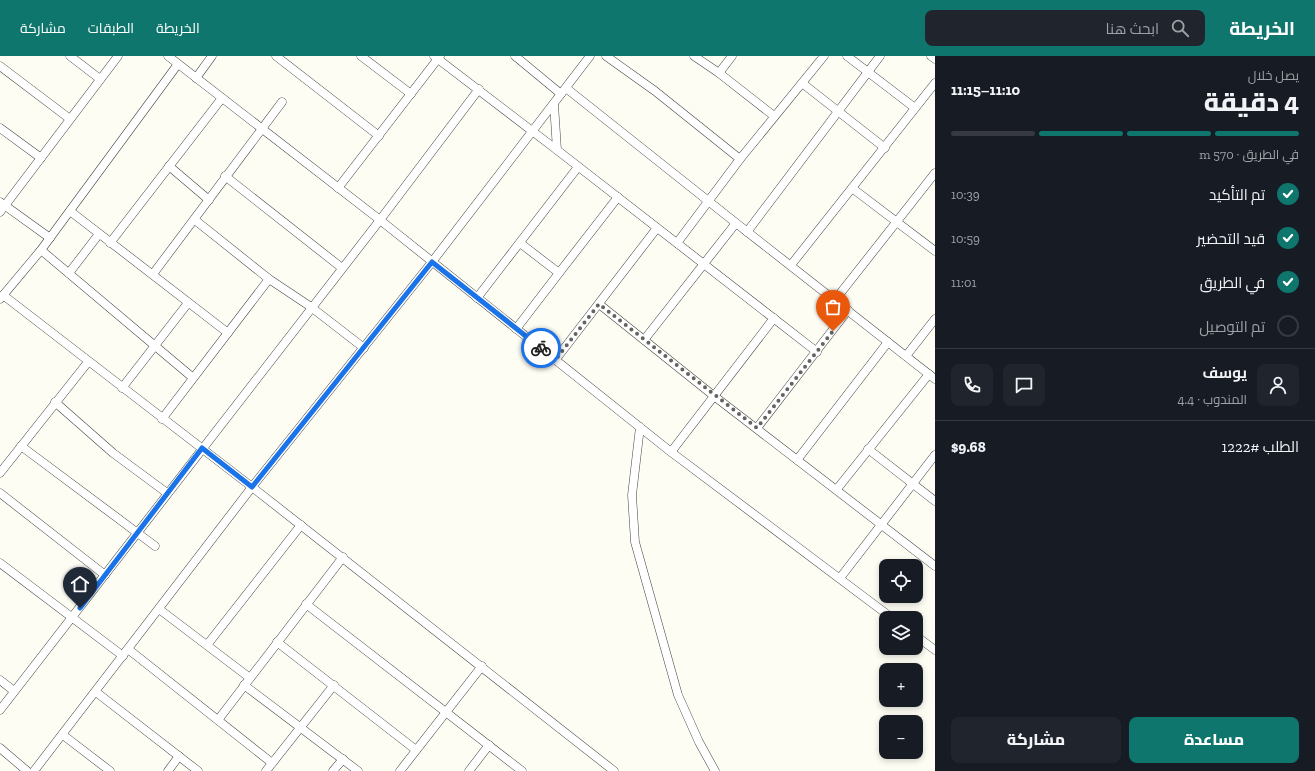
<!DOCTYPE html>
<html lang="ar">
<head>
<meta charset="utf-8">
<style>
	:root { --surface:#171b24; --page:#20242c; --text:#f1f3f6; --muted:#9ea1a6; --line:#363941; --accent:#0f766e }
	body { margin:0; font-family:"Zilla Slab",Cairo,serif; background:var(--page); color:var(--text); direction:rtl; height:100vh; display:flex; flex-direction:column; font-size:15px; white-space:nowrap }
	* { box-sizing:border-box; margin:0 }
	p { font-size:13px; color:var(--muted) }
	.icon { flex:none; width:22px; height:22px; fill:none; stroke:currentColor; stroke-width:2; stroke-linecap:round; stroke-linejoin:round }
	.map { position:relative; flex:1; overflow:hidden; direction:ltr }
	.sheet { display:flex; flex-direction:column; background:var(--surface); width:380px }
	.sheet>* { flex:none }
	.fabs { position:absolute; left:879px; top:503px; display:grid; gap:8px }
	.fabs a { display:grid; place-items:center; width:44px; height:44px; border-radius:8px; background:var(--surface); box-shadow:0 2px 6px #0003; font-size:20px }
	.pin { position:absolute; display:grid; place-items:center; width:34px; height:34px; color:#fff; margin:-41px -17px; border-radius:50% 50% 50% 0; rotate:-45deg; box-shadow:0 0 4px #0007 }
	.pin .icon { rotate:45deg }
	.courier { position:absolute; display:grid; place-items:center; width:40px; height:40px; margin:-20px; border:3px solid #1a73e8; border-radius:50%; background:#fff; color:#222; box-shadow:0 1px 5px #0007 }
	.overview em { font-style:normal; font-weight:800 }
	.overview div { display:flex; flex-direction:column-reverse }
	.overview { display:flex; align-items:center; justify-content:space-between; height:68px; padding:0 16px }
	h1 { font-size:26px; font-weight:800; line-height:30px }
	.bar { display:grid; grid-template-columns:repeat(4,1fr); gap:6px 4px; align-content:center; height:48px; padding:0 16px }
	.bar i { height:5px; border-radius:3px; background:var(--line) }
	.bar .selected { background:var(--accent) }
	.bar p { grid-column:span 4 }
	.line { display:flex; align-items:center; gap:10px; padding:0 16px; border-top:1px solid var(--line) }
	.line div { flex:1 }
	.round { display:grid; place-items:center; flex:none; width:42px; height:42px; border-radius:8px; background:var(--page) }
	ol { padding:0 16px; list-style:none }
	li { display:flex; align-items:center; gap:12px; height:44px }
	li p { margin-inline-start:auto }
	li .icon { padding:4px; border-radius:50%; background:var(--accent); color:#fff; stroke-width:4 }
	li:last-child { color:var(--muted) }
	li i { width:22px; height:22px; border:2px solid var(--line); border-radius:50% }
	.primary-button { display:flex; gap:8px; margin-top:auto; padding:8px 16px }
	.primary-button a { flex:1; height:46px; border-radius:8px; background:var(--accent); color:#fff; font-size:16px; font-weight:800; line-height:46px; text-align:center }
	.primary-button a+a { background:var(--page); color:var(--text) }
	header { display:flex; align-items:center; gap:24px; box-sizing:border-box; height:56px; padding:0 20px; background:var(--accent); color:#fff }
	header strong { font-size:19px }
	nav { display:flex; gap:22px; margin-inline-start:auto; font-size:14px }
	.search { width:280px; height:36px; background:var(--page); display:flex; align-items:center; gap:10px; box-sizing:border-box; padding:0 14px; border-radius:8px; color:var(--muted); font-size:15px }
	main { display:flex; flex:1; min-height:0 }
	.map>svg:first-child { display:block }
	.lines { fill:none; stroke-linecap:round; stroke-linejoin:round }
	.minor-casing { stroke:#434343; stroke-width:9 }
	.minor { stroke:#fff; stroke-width:8 }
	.done { stroke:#636360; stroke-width:4; stroke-dasharray:0 7.2 }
	.route { stroke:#1a73e8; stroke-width:5 }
</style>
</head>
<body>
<header>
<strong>الخريطة</strong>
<div class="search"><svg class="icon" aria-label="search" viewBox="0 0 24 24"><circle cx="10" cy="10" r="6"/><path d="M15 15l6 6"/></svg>ابحث هنا</div>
<nav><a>الخريطة</a><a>الطبقات</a><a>مشاركة</a></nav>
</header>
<main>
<section class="sheet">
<div class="overview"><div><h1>4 دقيقة</h1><p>يصل خلال</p></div><em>11:10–11:15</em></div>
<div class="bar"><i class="selected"></i><i class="selected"></i><i class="selected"></i><i></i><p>في الطريق · 570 m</p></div>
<ol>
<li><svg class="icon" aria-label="check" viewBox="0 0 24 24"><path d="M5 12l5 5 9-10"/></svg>تم التأكيد<p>10:39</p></li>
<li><svg class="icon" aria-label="check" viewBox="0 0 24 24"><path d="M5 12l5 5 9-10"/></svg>قيد التحضير<p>10:59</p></li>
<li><svg class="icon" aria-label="check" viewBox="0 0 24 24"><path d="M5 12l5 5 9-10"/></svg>في الطريق<p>11:01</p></li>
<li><i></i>تم التوصيل</li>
</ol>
<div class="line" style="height:72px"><a class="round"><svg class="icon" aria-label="person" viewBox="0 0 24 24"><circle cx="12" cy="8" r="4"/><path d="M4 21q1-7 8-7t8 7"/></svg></a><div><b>يوسف</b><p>المندوب · 4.4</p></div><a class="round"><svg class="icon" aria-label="chat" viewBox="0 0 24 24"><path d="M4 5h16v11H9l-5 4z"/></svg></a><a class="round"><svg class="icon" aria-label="phone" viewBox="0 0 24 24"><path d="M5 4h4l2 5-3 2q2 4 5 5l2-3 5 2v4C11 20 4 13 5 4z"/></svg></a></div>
<div class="line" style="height:52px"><div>الطلب #1222</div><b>$9.68</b></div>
<div class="primary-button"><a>مساعدة</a><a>مشاركة</a></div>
</section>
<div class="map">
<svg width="935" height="715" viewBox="0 0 935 715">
	<rect width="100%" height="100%" fill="#fefdf4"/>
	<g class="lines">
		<g class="minor-casing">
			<g id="minor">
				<path d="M 70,0 L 100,23"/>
				<path d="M 168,0 L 380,164 L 671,396 L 892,562"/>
				<path d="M 276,0 L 379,80"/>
				<path d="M 361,0 L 411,38"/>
				<path d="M 434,0 L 557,94 L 817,296"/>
				<path d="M 515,0 L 561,38"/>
				<path d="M 606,0 L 655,35 L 740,103"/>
				<path d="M 694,0 L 719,17 L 774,60"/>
				<path d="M 847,0 L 915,52"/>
				<path d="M 931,0 L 935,3"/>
				<path d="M 0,10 L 70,63"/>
				<path d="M 719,17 L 732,0"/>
				<path d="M 196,22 L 212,0"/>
				<path d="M 802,27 L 885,92"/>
				<path d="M 566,32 L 736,167 L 935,323"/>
				<path d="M 554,48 L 557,94"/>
				<path d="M 0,72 L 41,102"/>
				<path d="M 169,110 L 209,144"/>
				<path d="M 225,120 L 342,212"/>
				<path d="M 338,132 L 440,0"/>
				<path d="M 852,132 L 935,195"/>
				<path d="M 0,146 L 50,182"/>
				<path d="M 70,155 L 228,277"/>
				<path d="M 0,156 L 118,0"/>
				<path d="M 195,164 L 269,223 L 311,251 L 364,292"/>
				<path d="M 747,176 L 880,0"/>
				<path d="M 110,187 L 222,42"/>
				<path d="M 520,187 L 559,217 L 618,141"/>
				<path d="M 677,187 L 740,103 L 824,0"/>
				<path d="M 41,194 L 192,321"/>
				<path d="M 791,209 L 935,27"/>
				<path d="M 69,217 L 99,178"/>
				<path d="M 153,218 L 282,46"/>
				<path d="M 3,239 L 252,431 L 614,715"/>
				<path d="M 477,242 L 578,111"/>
				<path d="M 0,243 L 41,194 L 178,8"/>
				<path d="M 835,244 L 935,117"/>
				<path d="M 599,248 L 714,340 L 935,510"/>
				<path d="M 516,273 L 559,217"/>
				<path d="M 644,284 L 736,167"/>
				<path d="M 906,300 L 935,263"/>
				<path d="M 556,303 L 657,172"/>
				<path d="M 122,332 L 188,247"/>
				<path d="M 55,346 L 113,397 L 167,437"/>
				<path d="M 162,363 L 269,223"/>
				<path d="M 640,371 L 632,439 L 635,486 L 678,639 L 699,686 L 715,715"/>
				<path d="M 757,372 L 848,254"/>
				<path d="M 21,390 L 155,490"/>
				<path d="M 868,393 L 935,445"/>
				<path d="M 671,396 L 774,262"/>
				<path d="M 797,404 L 888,286"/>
				<path d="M 0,417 L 88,306"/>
				<path d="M 837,433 L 929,318"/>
				<path d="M 0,437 L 105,519"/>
				<path d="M 0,507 L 123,600"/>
				<path d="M 840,522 L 935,399"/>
				<path d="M 306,548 L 522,715"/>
				<path d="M 159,553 L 250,622"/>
				<path d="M 916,580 L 935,594"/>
				<path d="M 277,586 L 416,694"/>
				<path d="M 207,589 L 301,469"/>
				<path d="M 128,593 L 272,707"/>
				<path d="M 0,624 L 14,635"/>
				<path d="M 244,629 L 358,715"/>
				<path d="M 96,636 L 198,715"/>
				<path d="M 0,654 L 380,164 L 479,33"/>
				<path d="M 218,664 L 343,501"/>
				<path d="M 63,679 L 110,715"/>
				<path d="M 0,692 L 27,715"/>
				<path d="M 34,715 L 252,431 L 432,206 L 590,0"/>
				<path d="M 168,715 L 179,700"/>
				<path d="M 266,715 L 334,629"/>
				<path d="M 333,715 L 343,703"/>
				<path d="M 400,715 L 482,610"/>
				<path d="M 469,715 L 489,689"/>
			</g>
		</g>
		<use href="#minor" class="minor"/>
	</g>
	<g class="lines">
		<path class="done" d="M 541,292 L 556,303 L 599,248 L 757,372 L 833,275"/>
		<path class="route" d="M 80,552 L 202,392 L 252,431 L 432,206 L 541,292"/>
	</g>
</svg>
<div class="fabs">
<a><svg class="icon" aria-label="locate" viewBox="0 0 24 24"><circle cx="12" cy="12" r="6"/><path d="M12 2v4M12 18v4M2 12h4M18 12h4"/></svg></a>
<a><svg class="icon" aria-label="layers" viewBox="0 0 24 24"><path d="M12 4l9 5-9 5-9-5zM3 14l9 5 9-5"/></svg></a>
<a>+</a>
<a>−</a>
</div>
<div class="pin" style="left:833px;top:275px;background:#ea580c"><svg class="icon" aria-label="bag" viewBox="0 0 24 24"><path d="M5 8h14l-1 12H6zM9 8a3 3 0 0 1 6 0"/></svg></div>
<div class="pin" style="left:80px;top:552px;background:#1f2937"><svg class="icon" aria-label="home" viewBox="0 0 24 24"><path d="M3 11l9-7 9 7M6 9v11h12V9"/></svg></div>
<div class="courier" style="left:541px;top:292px"><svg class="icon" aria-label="bike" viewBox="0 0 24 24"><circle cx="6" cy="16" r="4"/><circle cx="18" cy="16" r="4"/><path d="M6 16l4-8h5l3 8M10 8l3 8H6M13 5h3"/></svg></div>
</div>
</main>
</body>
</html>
